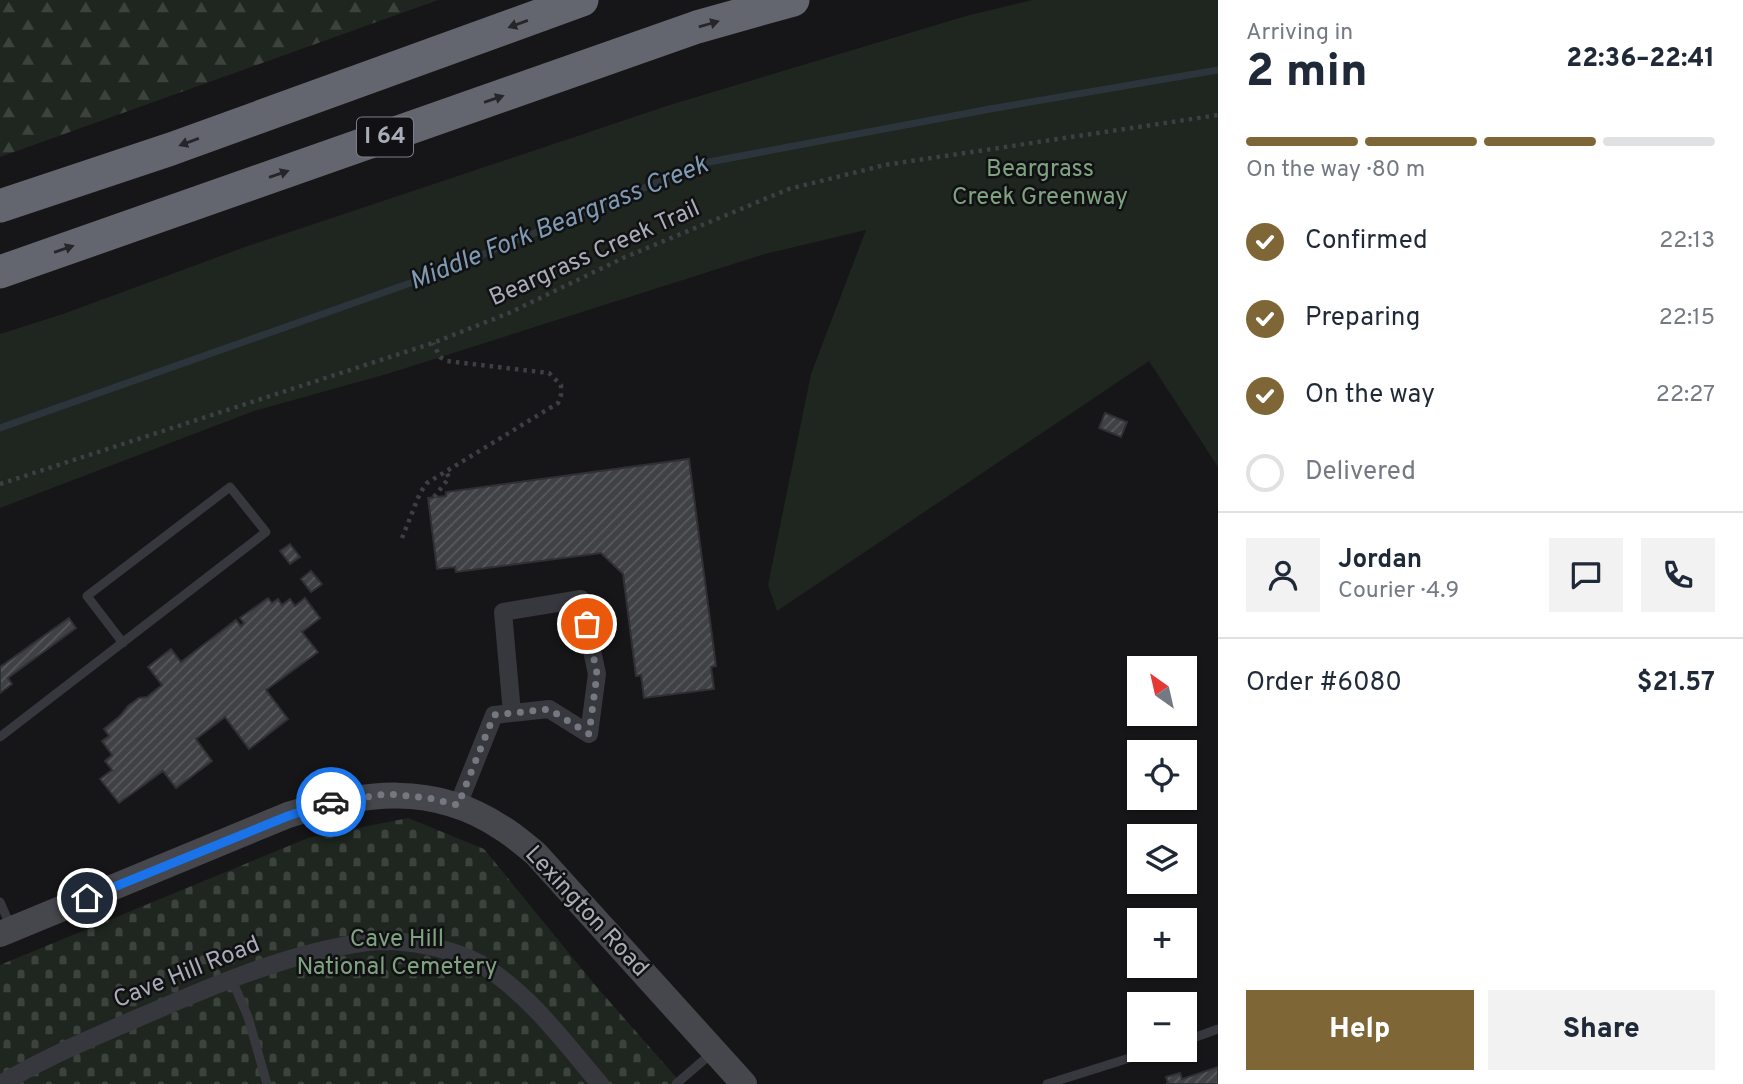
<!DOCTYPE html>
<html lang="en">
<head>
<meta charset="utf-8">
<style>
	:root { --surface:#fff; --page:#f2f2f3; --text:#1f2937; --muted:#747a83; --line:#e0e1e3; --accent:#7e6636 }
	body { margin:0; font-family:Overpass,sans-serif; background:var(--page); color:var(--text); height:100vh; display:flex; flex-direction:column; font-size:26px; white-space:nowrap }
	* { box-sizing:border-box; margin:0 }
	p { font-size:23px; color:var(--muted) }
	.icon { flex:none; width:38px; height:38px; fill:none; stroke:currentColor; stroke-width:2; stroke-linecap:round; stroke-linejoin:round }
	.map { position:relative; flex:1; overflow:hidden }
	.drawer { display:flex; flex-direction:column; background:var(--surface); width:525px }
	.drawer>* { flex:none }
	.needle { width:46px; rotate:326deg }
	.tools { position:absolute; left:1127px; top:656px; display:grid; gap:14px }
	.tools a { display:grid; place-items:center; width:70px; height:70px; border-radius:0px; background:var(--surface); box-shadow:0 2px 5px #0004; font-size:35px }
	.pin { position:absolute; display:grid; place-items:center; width:60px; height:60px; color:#fff; margin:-30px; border:4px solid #fff; border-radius:50%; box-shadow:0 2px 7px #0007 }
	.courier { position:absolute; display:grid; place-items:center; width:70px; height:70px; margin:-35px; border:5px solid #1a73e8; border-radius:50%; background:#fff; color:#222; box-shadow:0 2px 9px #0007 }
	.headline em { font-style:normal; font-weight:800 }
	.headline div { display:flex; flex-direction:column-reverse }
	.headline { display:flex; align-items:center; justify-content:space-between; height:119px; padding:0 28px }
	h1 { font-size:46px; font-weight:800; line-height:52px }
	.bar { display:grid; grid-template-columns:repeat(4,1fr); gap:10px 7px; align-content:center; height:84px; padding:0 28px }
	.bar i { height:9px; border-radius:5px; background:var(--line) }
	.bar .on { background:var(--accent) }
	.bar p { grid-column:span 4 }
	.line { display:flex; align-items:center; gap:18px; padding:0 28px; border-top:2px solid var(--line) }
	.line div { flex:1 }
	.round { display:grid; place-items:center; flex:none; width:74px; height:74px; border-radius:0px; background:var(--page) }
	ol { padding:0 28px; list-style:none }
	li { display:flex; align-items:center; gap:21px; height:77px }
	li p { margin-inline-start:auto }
	li .icon { padding:7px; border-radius:50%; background:var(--accent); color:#fff; stroke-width:4 }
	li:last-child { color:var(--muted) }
	li i { width:38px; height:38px; border:4px solid var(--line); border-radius:50% }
	.action { display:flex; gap:14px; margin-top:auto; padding:14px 28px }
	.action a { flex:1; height:80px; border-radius:0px; background:var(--accent); color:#fff; font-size:28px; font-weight:800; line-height:80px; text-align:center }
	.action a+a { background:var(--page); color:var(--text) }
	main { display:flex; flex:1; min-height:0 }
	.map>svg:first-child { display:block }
	.forest { fill:url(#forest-firs) }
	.cemetery { fill:url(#cemetery-stones) }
	.park { fill:#1e261f }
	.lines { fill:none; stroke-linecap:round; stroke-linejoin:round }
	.stream { stroke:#2c353c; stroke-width:7 }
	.building { fill:url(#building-hatch); stroke:#303034; stroke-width:2 }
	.path { stroke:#3d3f44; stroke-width:4.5; stroke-dasharray:3.5 5; stroke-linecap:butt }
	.lane { stroke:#37383d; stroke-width:9 }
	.street { stroke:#37383d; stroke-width:18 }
	.secondary { stroke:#45474d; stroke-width:26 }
	.highway { stroke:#63666e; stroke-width:33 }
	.oneway { fill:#26262a }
	.done { stroke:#757880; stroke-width:7; stroke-dasharray:0 12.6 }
	.route { stroke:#1a73e8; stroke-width:9 }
	.labels { text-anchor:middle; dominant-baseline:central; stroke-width:5; stroke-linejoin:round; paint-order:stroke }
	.shield { fill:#111113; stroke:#7b7e86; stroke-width:2 }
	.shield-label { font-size:23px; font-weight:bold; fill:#a8adb8 }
	.park-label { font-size:24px; fill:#7fa381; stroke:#111113 }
	.street-label { font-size:24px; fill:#a8adb8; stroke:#111113 }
	.water-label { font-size:26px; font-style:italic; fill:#7f9bb3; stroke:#111113 }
</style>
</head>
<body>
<main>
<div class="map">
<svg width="1218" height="1084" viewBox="0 0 1218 1084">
	<defs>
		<pattern id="forest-firs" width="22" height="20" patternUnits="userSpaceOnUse" patternTransform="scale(1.75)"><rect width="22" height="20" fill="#1e261f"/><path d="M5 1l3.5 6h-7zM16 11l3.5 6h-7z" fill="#3c433d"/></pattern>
		<pattern id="cemetery-stones" width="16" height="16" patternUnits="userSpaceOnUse" patternTransform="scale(1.75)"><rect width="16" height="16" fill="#1e261f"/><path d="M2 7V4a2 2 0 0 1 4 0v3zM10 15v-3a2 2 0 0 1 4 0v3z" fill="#3c433d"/></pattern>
		<pattern id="building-hatch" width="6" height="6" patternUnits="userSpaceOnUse" patternTransform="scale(1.75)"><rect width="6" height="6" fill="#404145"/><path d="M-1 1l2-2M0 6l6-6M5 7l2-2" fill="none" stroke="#595a5e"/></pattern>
	</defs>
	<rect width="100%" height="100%" fill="#161618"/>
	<path class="forest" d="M 0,0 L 438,0 L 0,157 Z"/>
	<path class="cemetery" d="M 408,818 L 484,849 L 595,985 L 682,1084 L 0,1084 L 0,965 L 308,838 Z"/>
	<path class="park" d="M 1032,0 L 1218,0 L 1218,467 L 1149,361 L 777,611 L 768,585 L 811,374 L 866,230 L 765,254 L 387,374 L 254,411 L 0,508 L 0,334 L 63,314 L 245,247 L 673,104 L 966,16 Z"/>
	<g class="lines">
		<path class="stream" d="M 0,428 L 433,275 L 704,163 L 990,109 L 1218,70"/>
	</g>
	<g class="building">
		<path d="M 1105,413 L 1127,422 L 1121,437 L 1099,428 Z"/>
		<path d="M 689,459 L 716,666 L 711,667 L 714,689 L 644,698 L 641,675 L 636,676 L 623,574 L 601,553 L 456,572 L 455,567 L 437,569 L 428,498 L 446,496 L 446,492 Z"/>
		<path d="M 290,544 L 300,557 L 290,564 L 280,551 Z"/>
		<path d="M 311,571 L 322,584 L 311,592 L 301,579 Z"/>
		<path d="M 268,598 L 272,603 L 278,599 L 282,605 L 290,599 L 295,606 L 305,598 L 320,618 L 302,632 L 318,652 L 266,690 L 288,719 L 249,749 L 225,717 L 196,739 L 212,761 L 176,788 L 163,771 L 119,803 L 100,779 L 112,770 L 105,761 L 112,755 L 102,741 L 109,736 L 104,729 L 120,716 L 128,706 L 139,698 L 147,697 L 162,685 L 148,667 L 171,649 L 181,662 L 236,620 L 241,626 L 244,623 L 240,618 Z"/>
		<path d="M 69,618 L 76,628 L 8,678 L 12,684 L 0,693 L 0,667 Z"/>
		<path d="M 1218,1067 L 1218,1084 L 1166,1084 L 1168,1083 L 1166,1077 L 1180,1073 L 1182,1079 Z"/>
	</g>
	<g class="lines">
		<g class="path">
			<path d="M 0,484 L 433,343 L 509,313 L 623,258 L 789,189 L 885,165 L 1218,115"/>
			<path d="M 434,497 L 449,478 L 446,471"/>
			<path d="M 402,538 L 420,493 L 427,483 L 558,403 L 561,395 L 561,385 L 549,373 L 447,361 L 440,357 L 433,343"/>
		</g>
		<g class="lane">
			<path d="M 0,737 L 266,532 L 230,487 L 87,596 L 123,643"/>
			<path d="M 0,902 L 11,927"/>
			<path d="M 232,980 L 248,1017 L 267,1084"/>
			<path d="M 1185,1041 L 1218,1029"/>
			<path d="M 676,1084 L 712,1053"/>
			<path d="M 1047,1084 L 1155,1050"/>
		</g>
		<g class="street">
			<path d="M 458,805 L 494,715 L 549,709 L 589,734 L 597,674 L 581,599 L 503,612 L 512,713"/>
			<path d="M 1,1084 C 46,1057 96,1036 145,1015 C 214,985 291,952 367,942 C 402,938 455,948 485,967 C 531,996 565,1043 600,1084"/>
		</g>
		<path class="secondary" d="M 0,934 L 288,815 C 363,792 433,782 502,828 C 514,835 525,845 536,854 L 744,1084"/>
		<g class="highway">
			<path d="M 0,206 L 171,149 L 582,0"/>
			<path d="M 0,272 L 697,27 L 793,0"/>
		</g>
	</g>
	<defs><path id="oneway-solid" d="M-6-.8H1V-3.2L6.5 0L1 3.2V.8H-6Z" transform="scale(1.75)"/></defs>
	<g class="oneway">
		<use href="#oneway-solid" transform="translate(518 24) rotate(160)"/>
		<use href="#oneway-solid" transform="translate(709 24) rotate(-16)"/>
		<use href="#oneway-solid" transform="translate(494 99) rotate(-19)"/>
		<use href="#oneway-solid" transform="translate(189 142) rotate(160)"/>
		<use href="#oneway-solid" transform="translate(279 174) rotate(-19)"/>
		<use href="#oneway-solid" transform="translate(64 249) rotate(-19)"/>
	</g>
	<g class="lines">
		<path class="done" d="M 331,802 L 387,794 L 429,798 L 458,805 L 494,715 L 549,709 L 589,734 L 597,674 L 587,624"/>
		<path class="route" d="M 87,898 L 288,816 L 331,802"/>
	</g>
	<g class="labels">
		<rect class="shield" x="357" y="117.5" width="56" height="39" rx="5"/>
		<g class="shield-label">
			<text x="385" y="137">I 64</text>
		</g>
		<g class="park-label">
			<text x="1040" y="170">Beargrass<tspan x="1040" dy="28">Creek Greenway</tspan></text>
			<text x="397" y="940">Cave Hill<tspan x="397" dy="28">National Cemetery</tspan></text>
		</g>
		<g class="street-label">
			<text transform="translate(595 254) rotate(-24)">Beargrass Creek Trail</text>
			<text transform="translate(586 912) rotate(47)">Lexington Road</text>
			<text transform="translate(187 973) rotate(-22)">Cave Hill Road</text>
		</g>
		<g class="water-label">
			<text transform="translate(559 224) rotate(-22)">Middle Fork Beargrass Creek</text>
		</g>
	</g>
</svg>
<div class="tools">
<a><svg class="needle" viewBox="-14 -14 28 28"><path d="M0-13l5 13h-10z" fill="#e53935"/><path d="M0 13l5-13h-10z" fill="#747a83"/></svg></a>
<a><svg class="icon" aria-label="locate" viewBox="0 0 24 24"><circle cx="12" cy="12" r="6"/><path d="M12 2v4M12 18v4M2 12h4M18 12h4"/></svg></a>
<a><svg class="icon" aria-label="layers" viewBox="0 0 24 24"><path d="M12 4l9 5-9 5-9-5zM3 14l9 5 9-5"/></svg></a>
<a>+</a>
<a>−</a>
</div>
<div class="pin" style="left:587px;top:624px;background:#ea580c"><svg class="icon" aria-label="bag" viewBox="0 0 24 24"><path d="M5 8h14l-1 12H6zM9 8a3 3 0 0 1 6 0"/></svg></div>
<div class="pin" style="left:87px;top:898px;background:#1f2937"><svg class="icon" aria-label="home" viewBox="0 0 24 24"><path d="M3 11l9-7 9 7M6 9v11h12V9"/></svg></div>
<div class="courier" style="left:331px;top:802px"><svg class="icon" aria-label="car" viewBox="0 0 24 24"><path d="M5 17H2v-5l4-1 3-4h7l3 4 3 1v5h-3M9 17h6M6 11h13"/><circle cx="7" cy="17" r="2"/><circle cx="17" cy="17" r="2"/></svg></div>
</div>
<section class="drawer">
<div class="headline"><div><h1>2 min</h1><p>Arriving in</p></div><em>22:36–22:41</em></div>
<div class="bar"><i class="on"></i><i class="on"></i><i class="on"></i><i></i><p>On the way · 80 m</p></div>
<ol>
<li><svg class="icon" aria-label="check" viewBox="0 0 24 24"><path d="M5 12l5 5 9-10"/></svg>Confirmed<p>22:13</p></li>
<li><svg class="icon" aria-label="check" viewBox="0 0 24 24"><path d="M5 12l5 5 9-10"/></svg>Preparing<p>22:15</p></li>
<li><svg class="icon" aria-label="check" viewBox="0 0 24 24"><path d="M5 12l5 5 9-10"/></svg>On the way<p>22:27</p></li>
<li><i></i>Delivered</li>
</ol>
<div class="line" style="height:126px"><a class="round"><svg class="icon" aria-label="person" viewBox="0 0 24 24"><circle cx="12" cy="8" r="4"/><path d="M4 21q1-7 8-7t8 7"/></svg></a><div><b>Jordan</b><p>Courier · 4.9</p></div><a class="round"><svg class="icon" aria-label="chat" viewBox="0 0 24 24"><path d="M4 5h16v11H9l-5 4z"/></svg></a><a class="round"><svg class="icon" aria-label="phone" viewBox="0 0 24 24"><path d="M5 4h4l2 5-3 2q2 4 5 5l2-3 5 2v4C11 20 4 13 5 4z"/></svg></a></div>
<div class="line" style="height:91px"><div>Order #6080</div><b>$21.57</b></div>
<div class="action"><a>Help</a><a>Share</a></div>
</section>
</main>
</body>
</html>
